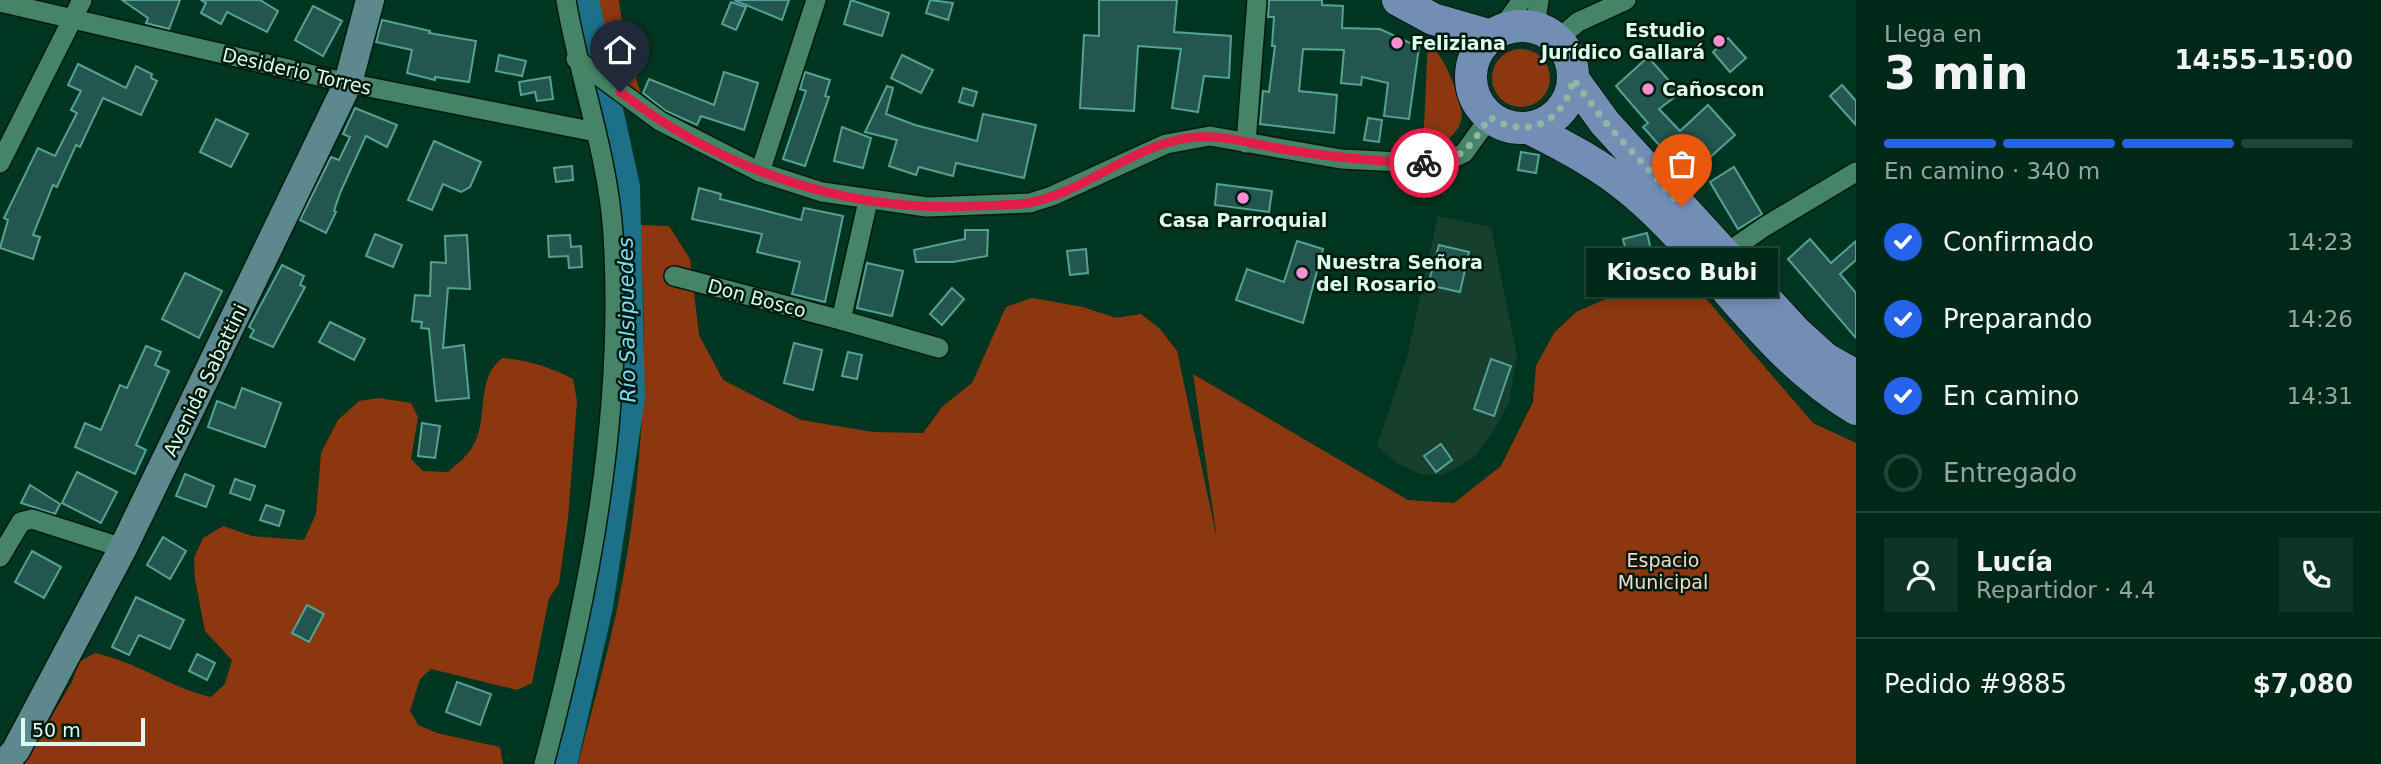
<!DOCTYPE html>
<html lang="es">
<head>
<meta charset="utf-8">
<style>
	:root { --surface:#002819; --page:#0e3426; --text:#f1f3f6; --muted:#95a6a2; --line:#224438; --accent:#2563eb }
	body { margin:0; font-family:"DejaVu Sans",sans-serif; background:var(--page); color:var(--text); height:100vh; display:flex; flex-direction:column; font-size:26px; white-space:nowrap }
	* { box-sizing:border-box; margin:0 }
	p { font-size:23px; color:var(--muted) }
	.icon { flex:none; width:38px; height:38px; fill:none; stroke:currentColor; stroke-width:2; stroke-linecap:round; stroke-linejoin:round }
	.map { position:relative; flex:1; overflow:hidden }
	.drawer { display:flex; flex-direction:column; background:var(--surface); width:525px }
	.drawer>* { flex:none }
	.scale { position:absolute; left:21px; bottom:18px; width:124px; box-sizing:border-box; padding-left:7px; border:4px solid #ddfdec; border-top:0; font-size:19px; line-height:24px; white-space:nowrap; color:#ddfdec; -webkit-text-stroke:5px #011a0e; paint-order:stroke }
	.pin { position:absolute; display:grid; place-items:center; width:60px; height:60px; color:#fff; margin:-72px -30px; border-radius:50% 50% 50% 0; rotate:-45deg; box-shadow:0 0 7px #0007 }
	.pin .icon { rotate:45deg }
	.courier { position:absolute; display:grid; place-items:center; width:70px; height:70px; margin:-35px; border:5px solid #e11d48; border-radius:50%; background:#fff; color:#222; box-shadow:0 2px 9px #0007 }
	.bubble { position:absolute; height:49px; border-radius:0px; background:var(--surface); box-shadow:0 4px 10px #0003,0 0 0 2px var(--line); font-size:23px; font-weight:700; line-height:49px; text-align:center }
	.headline em { font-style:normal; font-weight:700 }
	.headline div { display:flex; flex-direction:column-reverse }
	.headline { display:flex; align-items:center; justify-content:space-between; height:119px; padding:0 28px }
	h1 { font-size:46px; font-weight:700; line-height:52px }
	.bar { display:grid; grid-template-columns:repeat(4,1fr); gap:10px 7px; align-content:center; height:84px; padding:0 28px }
	.bar i { height:9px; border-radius:5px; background:var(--line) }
	.bar .current { background:var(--accent) }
	.bar p { grid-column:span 4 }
	.line { display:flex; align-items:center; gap:18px; padding:0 28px; border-top:2px solid var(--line) }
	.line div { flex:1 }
	.round { display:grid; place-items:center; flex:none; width:74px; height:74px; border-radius:0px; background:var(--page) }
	ol { padding:0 28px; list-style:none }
	li { display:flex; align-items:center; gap:21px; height:77px }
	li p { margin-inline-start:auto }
	li .icon { padding:7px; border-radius:50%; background:var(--accent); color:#fff; stroke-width:4 }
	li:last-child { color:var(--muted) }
	li i { width:38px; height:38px; border:4px solid var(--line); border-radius:50% }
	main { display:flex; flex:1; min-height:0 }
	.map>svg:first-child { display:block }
	.built { fill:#173f2d }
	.green { fill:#8d3710 }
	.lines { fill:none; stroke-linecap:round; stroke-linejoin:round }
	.river { stroke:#1c7189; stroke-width:30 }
	.building { fill:#23564e; stroke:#53a395; stroke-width:2 }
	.street-casing { stroke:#05190f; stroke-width:22 }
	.secondary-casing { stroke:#05190f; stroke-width:31 }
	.primary-casing { stroke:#05190f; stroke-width:34 }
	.street { stroke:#458466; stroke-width:19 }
	.secondary { stroke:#5c898d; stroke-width:28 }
	.primary { stroke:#738eb5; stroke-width:32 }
	.done { stroke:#90b7a5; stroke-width:7; stroke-dasharray:0 12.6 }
	.route { stroke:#e11d48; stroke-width:9 }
	.poi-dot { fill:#f591d2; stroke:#011a0e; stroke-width:2.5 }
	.labels { text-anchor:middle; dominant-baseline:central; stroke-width:5; stroke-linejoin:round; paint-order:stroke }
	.poi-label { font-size:19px; font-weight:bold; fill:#ddfdec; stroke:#011a0e; text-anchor:start }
	.street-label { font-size:19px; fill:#ddfdec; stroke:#011a0e }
	.park-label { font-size:19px; fill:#f5d8ce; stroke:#011a0e }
	.water-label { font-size:21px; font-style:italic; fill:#7bdefe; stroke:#011a0e }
</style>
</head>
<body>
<main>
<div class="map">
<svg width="1856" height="764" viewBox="0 0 1856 764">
	<rect width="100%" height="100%" fill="#003621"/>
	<path class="built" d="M 1438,216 L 1491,227 L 1517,355 L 1509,402 L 1495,429 L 1474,457 L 1443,475 L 1421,474 L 1398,464 L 1377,446 L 1407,357 Z"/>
	<g class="green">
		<path d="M 577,0 L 619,0 L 624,40 L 641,94 L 586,52 Z"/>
		<path d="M 1428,39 C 1446,62 1457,87 1462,116 C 1459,136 1441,146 1423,148 Z"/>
		<circle cx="1521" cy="78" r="29"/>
		<path d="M 639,225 L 669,226 L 690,259 L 699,335 L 723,380 L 801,420 L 873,432 L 923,433 L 943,406 L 972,383 L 1006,307 L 1032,298 L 1083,307 L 1116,318 L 1141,314 L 1160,329 L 1177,351 L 1217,539 L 1193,374 L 1408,500 L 1454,503 L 1501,466 L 1533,402 L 1536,366 L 1554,333 L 1576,312 L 1656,277 L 1683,272 L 1813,423 L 1856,443 L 1856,764 L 578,764 C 592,708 609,651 620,594 C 644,472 649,348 639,225 Z"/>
		<path d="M 502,358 C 527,360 550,367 573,379 L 577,401 L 568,519 L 559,584 L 549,598 L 532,683 L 517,690 L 431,669 L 420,679 L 410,711 L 418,725 L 437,733 L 500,747 L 503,764 L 23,764 L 72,682 L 79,662 L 95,653 C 137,662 173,689 211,697 L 225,684 L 232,660 L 205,631 L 195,579 L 194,558 L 203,538 L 223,526 L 252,536 L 304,540 L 316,514 L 321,453 L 338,420 L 359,401 L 379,398 L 411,403 L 418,417 L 411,459 L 423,471 L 448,472 C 457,464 469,455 474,444 C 489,415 475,380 502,358 Z"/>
	</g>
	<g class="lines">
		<path class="river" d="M 562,764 L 598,606 L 630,398 L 625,187 L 584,0"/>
	</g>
	<g class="building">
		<path d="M 122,0 L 180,0 L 169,29 L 146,23 L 148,18 Z"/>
		<path d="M 201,0 L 260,0 L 278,11 L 267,32 L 227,12 L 221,24 L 201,13 L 206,3 Z"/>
		<path d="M 734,0 L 789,0 L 782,20 Z"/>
		<path d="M 851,0 L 889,13 L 882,36 L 844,24 Z"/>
		<path d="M 930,0 L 953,3 L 948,20 L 926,13 Z"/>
		<path d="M 1099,0 L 1177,0 L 1174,32 L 1231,36 L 1229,78 L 1204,76 L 1198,112 L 1172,108 L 1181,49 L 1138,46 L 1134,111 L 1080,108 L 1084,35 L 1099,36 Z"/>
		<path d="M 1269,0 L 1322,0 L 1322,5 L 1343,6 L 1342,28 L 1380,29 L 1419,47 L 1409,119 L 1384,116 L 1388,83 L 1362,77 L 1361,85 L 1341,83 L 1344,50 L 1303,49 L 1299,91 L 1337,95 L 1334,133 L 1260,124 L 1263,91 L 1269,92 L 1275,46 L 1272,46 L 1274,17 L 1268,17 Z"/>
		<path d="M 731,2 L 746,7 L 736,30 L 722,24 Z"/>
		<path d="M 313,6 L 342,21 L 323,56 L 295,40 Z"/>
		<path d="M 382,20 L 430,31 L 429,33 L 476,41 L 469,82 L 435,77 L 435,80 L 407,73 L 412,50 L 376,42 Z"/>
		<path d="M 1728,38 L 1746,58 L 1730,72 L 1713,52 Z"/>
		<path d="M 499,55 L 526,61 L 522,76 L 496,71 Z"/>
		<path d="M 902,55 L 933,70 L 921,93 L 891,78 Z"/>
		<path d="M 1648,57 L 1680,93 L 1659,109 L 1680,131 L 1708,105 L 1735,135 L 1688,177 L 1643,127 L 1648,123 L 1616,86 Z"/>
		<path d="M 78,64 L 126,88 L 136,66 L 152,74 L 151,78 L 157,81 L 141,115 L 103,98 L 80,147 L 76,145 L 57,187 L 53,185 L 33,235 L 40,237 L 33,259 L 0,248 L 8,220 L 4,218 L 38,148 L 55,156 L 77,113 L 71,110 L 81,91 L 68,85 Z"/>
		<path d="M 724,72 L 758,83 L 744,130 L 701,116 L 697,125 L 666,111 L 643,93 L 649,79 L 714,105 Z"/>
		<path d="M 805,72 L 830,80 L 825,96 L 829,97 L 805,166 L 783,159 L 806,91 L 800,89 Z"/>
		<path d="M 550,77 L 553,99 L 537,101 L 535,92 L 521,95 L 519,82 Z"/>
		<path d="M 1842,85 L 1856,101 L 1856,125 L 1830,96 Z"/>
		<path d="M 887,86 L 893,88 L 886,114 L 915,125 L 977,141 L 983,114 L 1036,125 L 1024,178 L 956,163 L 953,176 L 919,167 L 916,175 L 889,166 L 897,140 L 865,132 Z"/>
		<path d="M 963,88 L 977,92 L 973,106 L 959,102 Z"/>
		<path d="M 355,108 L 397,125 L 387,147 L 366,136 L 340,193 L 334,211 L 336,212 L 326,233 L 300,220 L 331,157 L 339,160 L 350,137 L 343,134 Z"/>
		<path d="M 1368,118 L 1382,120 L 1379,142 L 1364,140 Z"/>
		<path d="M 216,119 L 248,134 L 231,167 L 200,152 Z"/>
		<path d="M 842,127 L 871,138 L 863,168 L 834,161 Z"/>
		<path d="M 434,141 L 481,162 L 470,187 L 461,192 L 443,184 L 432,210 L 408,200 Z"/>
		<path d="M 1521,152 L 1539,155 L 1536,173 L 1518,170 Z"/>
		<path d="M 572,166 L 573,180 L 556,182 L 554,168 Z"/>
		<path d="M 1734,167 L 1762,214 L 1738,229 L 1710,182 Z"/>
		<path d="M 1217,184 L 1272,191 L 1269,212 L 1215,205 Z"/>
		<path d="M 699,188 L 721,194 L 720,199 L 801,220 L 804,208 L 843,216 L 825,302 L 792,294 L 800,262 L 757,252 L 762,234 L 692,219 Z"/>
		<path d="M 965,230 L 988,230 L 987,256 L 953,262 L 916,262 L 914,250 L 965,239 Z"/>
		<path d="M 1647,233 L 1654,263 L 1630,269 L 1623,239 Z"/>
		<path d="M 375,234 L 402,245 L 393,267 L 366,256 Z"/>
		<path d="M 467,235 L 470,289 L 448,288 L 443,348 L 464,345 L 469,398 L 436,401 L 429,329 L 421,328 L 422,322 L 412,321 L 415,295 L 430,296 L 431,262 L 446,263 L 445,236 Z"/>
		<path d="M 570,235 L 571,247 L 581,246 L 582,267 L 569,268 L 568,256 L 549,257 L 548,236 Z"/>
		<path d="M 1810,239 L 1831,263 L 1856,241 L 1856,260 L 1840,274 L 1856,293 L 1856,338 L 1788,259 Z"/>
		<path d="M 1297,241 L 1323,249 L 1303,323 L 1236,300 L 1247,269 L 1284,282 Z"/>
		<path d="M 1439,245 L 1469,252 L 1460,292 L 1428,285 Z"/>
		<path d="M 1086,249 L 1088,273 L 1070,275 L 1067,251 Z"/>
		<path d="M 867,263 L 903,271 L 892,316 L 857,308 Z"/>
		<path d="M 282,265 L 304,276 L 300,285 L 305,287 L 273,347 L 250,337 L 254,330 L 249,327 Z"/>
		<path d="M 185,273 L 222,291 L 199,338 L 162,319 Z"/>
		<path d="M 952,288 L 964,299 L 942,325 L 930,314 Z"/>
		<path d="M 330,322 L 365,339 L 354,360 L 319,342 Z"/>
		<path d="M 794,343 L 822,350 L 813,390 L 784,383 Z"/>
		<path d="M 146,346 L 161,352 L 155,365 L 169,371 L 136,445 L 146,450 L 135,474 L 75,447 L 85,423 L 101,430 L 120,385 L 127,388 Z"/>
		<path d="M 848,352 L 862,355 L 857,379 L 842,376 Z"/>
		<path d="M 1491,359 L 1511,366 L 1494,416 L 1474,409 Z"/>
		<path d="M 242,388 L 281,403 L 265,447 L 208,427 L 217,401 L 235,408 Z"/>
		<path d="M 422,423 L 440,426 L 435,458 L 418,456 Z"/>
		<path d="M 1441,444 L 1452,460 L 1436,472 L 1424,456 Z"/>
		<path d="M 77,472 L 117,492 L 101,523 L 62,503 Z"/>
		<path d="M 185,474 L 214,486 L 206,507 L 176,496 Z"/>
		<path d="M 235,479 L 255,486 L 250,500 L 230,493 Z"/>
		<path d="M 30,485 L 60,504 L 55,514 L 21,503 Z"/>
		<path d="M 266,505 L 284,511 L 279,526 L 260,520 Z"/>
		<path d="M 163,537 L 186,551 L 170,579 L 147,565 Z"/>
		<path d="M 32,551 L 61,567 L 44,598 L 15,582 Z"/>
		<path d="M 136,597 L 184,620 L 170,649 L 139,635 L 129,655 L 112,647 Z"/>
		<path d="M 307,605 L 324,614 L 309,642 L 292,633 Z"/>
		<path d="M 197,654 L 215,663 L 207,680 L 189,671 Z"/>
		<path d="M 457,682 L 491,694 L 480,725 L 446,712 Z"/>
	</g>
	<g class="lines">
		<g class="street-casing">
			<g id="street">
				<path d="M 0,2 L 348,83 L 596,132"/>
				<path d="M 1535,28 L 1539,0"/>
				<path d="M 1500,31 L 1522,0"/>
				<path d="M 1557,40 L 1578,22 L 1626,0"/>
				<path d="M 576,59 L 660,121 L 760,172 L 822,192 L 927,207 L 1030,203 L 1052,196 L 1166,144 L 1210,136 L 1341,159 L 1441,164 L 1464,153 L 1490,117"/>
				<path d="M 1246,143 L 1257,0"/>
				<path d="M 0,163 L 82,0"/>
				<path d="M 760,172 L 816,0"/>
				<path d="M 868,201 L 841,320 L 939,348"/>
				<path d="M 1725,254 L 1764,227 L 1856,172"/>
				<path d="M 674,276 L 841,320"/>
				<path d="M 0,557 L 21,522 L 32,519 L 123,548"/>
				<path d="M 544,764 C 590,592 624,413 613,234 C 608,154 579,78 566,0"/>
			</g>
		</g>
		<g class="secondary-casing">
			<path id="secondary" d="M 4,764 L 16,750 L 123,548 L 348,83 L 370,0"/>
		</g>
		<g class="primary-casing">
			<g id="primary">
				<path d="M 1398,0 L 1433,19 L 1492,36"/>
				<circle cx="1522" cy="77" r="51"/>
				<path d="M 1573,79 L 1605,123 L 1795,331 L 1826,359 L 1856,376"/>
				<path d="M 1529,128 C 1565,146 1603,166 1634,193 C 1714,261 1763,353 1856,409"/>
			</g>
		</g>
		<use href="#street" class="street"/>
		<use href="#secondary" class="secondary"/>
		<use href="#primary" class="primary"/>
	</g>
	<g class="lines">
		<path class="done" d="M 1424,163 C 1461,164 1471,145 1490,117 C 1527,141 1566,121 1573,79 L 1605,122 L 1682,206"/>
		<path class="route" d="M 620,92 C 722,170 846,213 975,206 C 993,205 1014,206 1033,202 C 1087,190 1133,146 1188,138 C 1221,133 1256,145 1288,150 C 1333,157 1378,162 1424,163"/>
	</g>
	<g class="poi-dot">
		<circle cx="1719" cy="41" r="7"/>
		<circle cx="1397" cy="43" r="7"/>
		<circle cx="1648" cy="89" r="7"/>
		<circle cx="1243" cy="198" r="7"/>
		<circle cx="1302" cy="273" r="7"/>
	</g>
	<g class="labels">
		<g class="poi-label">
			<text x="1705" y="30" text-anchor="end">Estudio<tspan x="1705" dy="22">Jurídico Gallará</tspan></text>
			<text x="1411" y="43">Feliziana</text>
			<text x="1662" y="89">Cañoscon</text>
			<text x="1243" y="220" text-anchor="middle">Casa Parroquial</text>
			<text x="1316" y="262">Nuestra Señora<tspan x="1316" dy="22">del Rosario</tspan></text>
		</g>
		<g class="street-label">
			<text transform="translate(297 71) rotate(13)">Desiderio Torres</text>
			<text transform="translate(757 298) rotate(15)">Don Bosco</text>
			<text transform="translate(205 380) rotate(-64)">Avenida Sabattini</text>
		</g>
		<g class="park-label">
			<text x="1663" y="560">Espacio<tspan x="1663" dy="22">Municipal</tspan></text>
		</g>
		<g class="water-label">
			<text transform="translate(627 320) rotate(-91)">Río Salsipuedes</text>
		</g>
	</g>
</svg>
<div class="scale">50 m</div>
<div class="pin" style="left:1682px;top:206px;background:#ea580c"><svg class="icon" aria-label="bag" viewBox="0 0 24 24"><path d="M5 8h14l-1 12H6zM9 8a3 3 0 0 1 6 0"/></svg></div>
<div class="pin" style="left:620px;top:92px;background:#1f2937"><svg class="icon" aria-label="home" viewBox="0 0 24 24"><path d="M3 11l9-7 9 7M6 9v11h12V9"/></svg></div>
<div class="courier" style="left:1424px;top:163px"><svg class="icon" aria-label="bike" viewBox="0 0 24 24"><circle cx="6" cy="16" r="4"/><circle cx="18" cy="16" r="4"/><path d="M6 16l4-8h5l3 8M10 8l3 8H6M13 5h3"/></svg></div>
<div class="bubble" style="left:1586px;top:248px;width:192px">Kiosco Bubi</div>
</div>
<section class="drawer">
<div class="headline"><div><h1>3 min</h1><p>Llega en</p></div><em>14:55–15:00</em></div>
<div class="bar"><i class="current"></i><i class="current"></i><i class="current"></i><i></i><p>En camino · 340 m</p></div>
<ol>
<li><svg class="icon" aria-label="check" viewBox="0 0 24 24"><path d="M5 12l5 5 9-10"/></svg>Confirmado<p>14:23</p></li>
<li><svg class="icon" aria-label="check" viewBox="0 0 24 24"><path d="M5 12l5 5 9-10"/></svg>Preparando<p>14:26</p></li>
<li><svg class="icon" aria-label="check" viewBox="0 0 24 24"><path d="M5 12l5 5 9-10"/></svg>En camino<p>14:31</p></li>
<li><i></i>Entregado</li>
</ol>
<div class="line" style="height:126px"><a class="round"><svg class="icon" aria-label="person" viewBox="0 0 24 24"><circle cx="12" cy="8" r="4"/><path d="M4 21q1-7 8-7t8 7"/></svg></a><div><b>Lucía</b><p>Repartidor · 4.4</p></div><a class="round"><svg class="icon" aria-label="phone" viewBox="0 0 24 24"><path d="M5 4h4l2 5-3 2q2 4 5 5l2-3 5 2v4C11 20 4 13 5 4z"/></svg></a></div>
<div class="line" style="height:91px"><div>Pedido #9885</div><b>$7,080</b></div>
</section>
</main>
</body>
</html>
